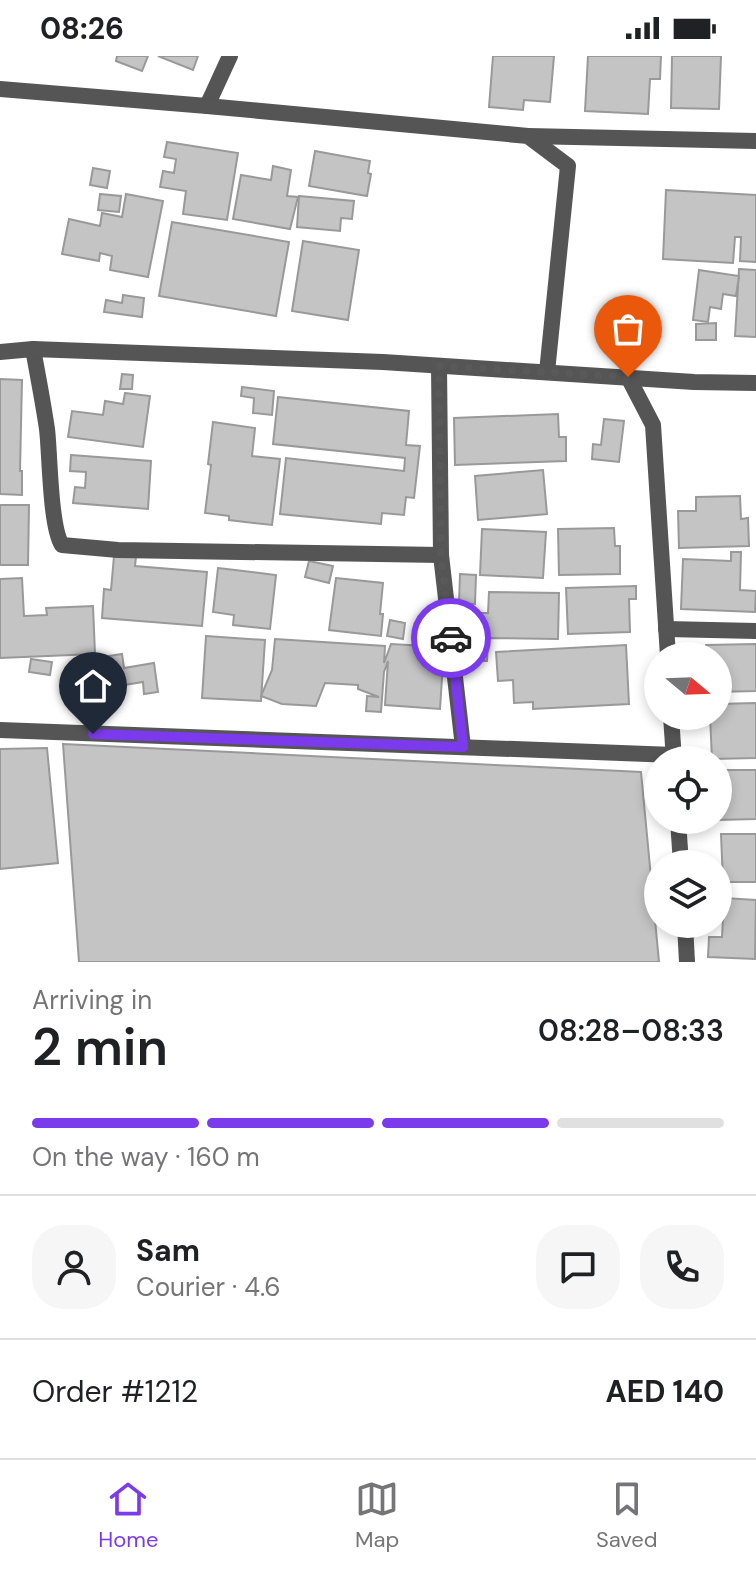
<!DOCTYPE html>
<html lang="en">
<head>
<meta charset="utf-8">
<style>
	:root { --surface:#fff; --page:#f6f6f6; --text:#202124; --muted:#757577; --line:#e0e0e0; --accent:#7c3aed }
	body { margin:0; font-family:"DM Sans",sans-serif; background:var(--page); color:var(--text); height:100vh; display:flex; flex-direction:column; font-size:30px; white-space:nowrap }
	* { box-sizing:border-box; margin:0 }
	p { font-size:26px; color:var(--muted) }
	.icon { flex:none; width:44px; height:44px; fill:none; stroke:currentColor; stroke-width:2; stroke-linecap:round; stroke-linejoin:round }
	.map { position:relative; height:906px; overflow:hidden }
	.side { display:flex; flex-direction:column; background:var(--surface); flex:1 }
	.side>* { flex:none }
	.needle { width:52px; rotate:109deg }
	.tools { position:absolute; left:644px; top:586px; display:grid; gap:16px }
	.tools a { display:grid; place-items:center; width:88px; height:88px; border-radius:50%; background:var(--surface); box-shadow:0 4px 12px #0003; font-size:40px }
	.pin { position:absolute; display:grid; place-items:center; width:68px; height:68px; color:#fff; margin:-82px -34px; border-radius:50% 50% 50% 0; rotate:-45deg; box-shadow:0 0 8px #0007 }
	.pin .icon { rotate:45deg }
	.courier { position:absolute; display:grid; place-items:center; width:80px; height:80px; margin:-40px; border:6px solid #7c3aed; border-radius:50%; background:#fff; color:#222; box-shadow:0 2px 10px #0007 }
	.overview em { font-style:normal; font-weight:600 }
	.overview div { display:flex; flex-direction:column-reverse }
	.overview { display:flex; align-items:center; justify-content:space-between; height:136px; padding:0 32px }
	h1 { font-size:52px; font-weight:600; line-height:60px }
	.bar { display:grid; grid-template-columns:repeat(4,1fr); gap:12px 8px; align-content:center; height:96px; padding:0 32px }
	.bar i { height:10px; border-radius:6px; background:var(--line) }
	.bar .current { background:var(--accent) }
	.bar p { grid-column:span 4 }
	.line { display:flex; align-items:center; gap:20px; padding:0 32px; border-top:2px solid var(--line) }
	.line div { flex:1 }
	.round { display:grid; place-items:center; flex:none; width:84px; height:84px; border-radius:32px; background:var(--page) }
	.status { display:flex; justify-content:space-between; align-items:center; height:56px; padding:0 40px; background:var(--surface); direction:ltr }
	.status svg { height:22px; fill:currentColor }
	.menu { display:flex; justify-content:space-around; align-items:center; height:112px; border-top:2px solid var(--line); background:var(--surface); font-size:22px; color:var(--muted) }
	.menu a { display:grid; justify-items:center; gap:4px }
	.menu .current { color:var(--accent) }
	.map>svg:first-child { display:block }
	.building { fill:#c4c4c4; stroke:#999; stroke-width:2 }
	.lines { fill:none; stroke-linecap:round; stroke-linejoin:round }
	.minor { stroke:#555; stroke-width:16 }
	.done { stroke:#595959; stroke-width:8; stroke-dasharray:0 14.4 }
	.route { stroke:#7c3aed; stroke-width:10 }
</style>
</head>
<body>
<div class="status"><b>08:26</b><svg viewBox="0 0 49 12"><path d="M0 12V9h3v3zM5 12V6h3v6zM10 12V3h3v9zM15 12V0h3v12zM26 1h20v11H26zM47 4h2v5h-2z"/></svg></div>
<div class="map">
<svg width="756" height="906" viewBox="0 0 756 906">
	<rect width="100%" height="100%" fill="#fff"/>
	<g class="building">
		<path d="M 117,0 L 148,0 L 142,15 L 116,5 Z"/>
		<path d="M 158,0 L 198,0 L 193,14 Z"/>
		<path d="M 493,0 L 554,0 L 550,46 L 524,44 L 523,54 L 489,51 Z"/>
		<path d="M 588,0 L 661,0 L 660,23 L 650,23 L 648,58 L 585,55 Z"/>
		<path d="M 672,0 L 721,0 L 719,53 L 671,52 Z"/>
		<path d="M 167,86 L 238,97 L 227,164 L 183,158 L 186,135 L 160,131 L 163,115 L 174,117 L 176,103 L 164,101 Z"/>
		<path d="M 315,95 L 370,105 L 368,117 L 371,118 L 367,140 L 309,130 Z"/>
		<path d="M 273,110 L 291,114 L 287,140 L 298,141 L 290,173 L 233,163 L 241,119 L 271,124 Z"/>
		<path d="M 93,112 L 110,115 L 107,132 L 90,129 Z"/>
		<path d="M 666,134 L 756,139 L 756,206 L 740,205 L 741,181 L 735,181 L 733,207 L 663,203 Z"/>
		<path d="M 100,138 L 121,140 L 119,156 L 98,154 Z"/>
		<path d="M 126,138 L 163,145 L 148,221 L 110,214 L 112,200 L 100,197 L 99,205 L 62,198 L 69,163 L 100,170 L 102,157 L 122,161 Z"/>
		<path d="M 299,140 L 354,145 L 352,163 L 341,162 L 340,175 L 297,171 Z"/>
		<path d="M 172,166 L 289,186 L 276,260 L 159,240 Z"/>
		<path d="M 303,185 L 359,194 L 348,264 L 292,255 Z"/>
		<path d="M 739,213 L 756,214 L 756,281 L 735,280 Z"/>
		<path d="M 699,214 L 739,220 L 736,240 L 723,238 L 721,253 L 710,251 L 708,266 L 693,264 Z"/>
		<path d="M 123,239 L 144,242 L 142,261 L 104,256 L 106,244 L 122,247 Z"/>
		<path d="M 716,267 L 716,284 L 696,284 L 696,268 Z"/>
		<path d="M 122,318 L 133,319 L 132,333 L 120,333 Z"/>
		<path d="M 0,323 L 22,324 L 20,415 L 22,415 L 22,439 L 0,438 Z"/>
		<path d="M 242,331 L 274,335 L 272,359 L 253,357 L 254,342 L 241,340 Z"/>
		<path d="M 125,337 L 150,340 L 143,391 L 68,381 L 72,355 L 103,359 L 105,345 L 123,348 Z"/>
		<path d="M 278,341 L 409,355 L 406,389 L 420,390 L 414,442 L 406,441 L 404,459 L 382,457 L 381,468 L 280,458 L 286,402 L 404,415 L 405,402 L 273,388 Z"/>
		<path d="M 558,358 L 559,381 L 566,381 L 566,405 L 455,409 L 454,362 Z"/>
		<path d="M 604,363 L 624,365 L 619,406 L 592,403 L 593,388 L 601,389 Z"/>
		<path d="M 213,366 L 255,372 L 252,400 L 280,403 L 272,469 L 229,464 L 229,460 L 205,457 L 211,409 L 208,408 Z"/>
		<path d="M 71,399 L 151,405 L 148,453 L 73,447 L 75,431 L 85,432 L 86,416 L 70,415 Z"/>
		<path d="M 543,414 L 547,458 L 478,464 L 475,420 Z"/>
		<path d="M 740,440 L 741,463 L 748,462 L 749,490 L 679,492 L 678,455 L 696,455 L 696,441 Z"/>
		<path d="M 0,449 L 29,449 L 28,509 L 0,509 Z"/>
		<path d="M 614,472 L 615,490 L 620,490 L 620,518 L 559,519 L 558,473 Z"/>
		<path d="M 482,473 L 546,476 L 543,522 L 480,519 Z"/>
		<path d="M 731,496 L 741,496 L 740,534 L 756,535 L 755,556 L 681,553 L 683,503 L 731,505 Z"/>
		<path d="M 114,500 L 136,501 L 135,510 L 207,516 L 202,570 L 102,562 L 104,533 L 111,534 Z"/>
		<path d="M 309,505 L 333,510 L 329,527 L 305,521 Z"/>
		<path d="M 218,512 L 276,519 L 270,573 L 233,569 L 234,559 L 213,556 Z"/>
		<path d="M 460,518 L 476,519 L 475,548 L 459,547 Z"/>
		<path d="M 22,522 L 24,560 L 47,559 L 46,552 L 93,550 L 95,598 L 0,602 L 0,523 Z"/>
		<path d="M 336,522 L 383,527 L 380,558 L 383,558 L 381,580 L 329,574 Z"/>
		<path d="M 636,530 L 636,543 L 629,543 L 630,576 L 568,578 L 566,532 Z"/>
		<path d="M 489,536 L 559,537 L 558,583 L 488,582 L 487,605 L 463,605 L 465,557 L 488,557 Z"/>
		<path d="M 390,564 L 405,567 L 403,583 L 387,580 Z"/>
		<path d="M 206,580 L 265,584 L 261,645 L 202,642 Z"/>
		<path d="M 275,583 L 385,590 L 384,607 L 391,588 L 444,591 L 440,653 L 385,649 L 388,605 L 384,616 L 381,656 L 366,655 L 367,640 L 379,641 L 358,633 L 358,629 L 325,627 L 316,650 L 282,648 L 261,640 L 272,614 Z"/>
		<path d="M 756,588 L 756,635 L 718,636 L 718,600 L 706,600 L 706,589 Z"/>
		<path d="M 626,589 L 629,648 L 533,653 L 533,646 L 514,647 L 513,624 L 498,625 L 496,596 Z"/>
		<path d="M 122,598 L 124,612 L 154,607 L 158,636 L 144,638 L 143,626 L 81,636 L 77,605 Z"/>
		<path d="M 31,603 L 52,606 L 50,619 L 29,616 Z"/>
		<path d="M 756,647 L 756,702 L 712,703 L 710,660 L 718,660 L 718,648 Z"/>
		<path d="M 63,688 L 641,716 L 659,906 L 79,906 Z"/>
		<path d="M 47,692 L 58,807 L 0,813 L 0,693 Z"/>
		<path d="M 718,714 L 756,714 L 756,763 L 718,764 Z"/>
		<path d="M 721,778 L 756,778 L 756,826 L 723,826 Z"/>
		<path d="M 724,842 L 756,844 L 755,903 L 708,901 L 709,881 L 722,881 Z"/>
	</g>
	<g class="lines">
		<g class="minor">
			<path d="M 0,33 L 207,50 L 230,0"/>
			<path d="M 207,50 L 528,80 L 568,110 L 547,316"/>
			<path d="M 528,80 L 756,85"/>
			<path d="M 33,293 C 38,320 43,346 47,373 C 50,398 50,471 62,489 L 118,494 L 441,499"/>
			<path d="M 0,296 L 33,293 L 383,306 L 694,326 L 756,327"/>
			<path d="M 439,310 L 441,499 L 463,691"/>
			<path d="M 628,321 L 653,369 L 668,600"/>
			<path d="M 666,573 L 756,575"/>
			<path d="M 671,660 L 674,704"/>
			<path d="M 0,674 L 674,699"/>
			<path d="M 678,764 L 681,808"/>
			<path d="M 685,868 L 687,906"/>
		</g>
	</g>
	<g class="lines">
		<path class="done" d="M 451,582 L 441,499 L 439,310 L 628,321"/>
		<path class="route" d="M 93,678 L 463,691 L 451,582"/>
	</g>
</svg>
<div class="tools">
<a><svg class="needle" viewBox="-14 -14 28 28"><path d="M0-13l5 13h-10z" fill="#e53935"/><path d="M0 13l5-13h-10z" fill="#757577"/></svg></a>
<a><svg class="icon" aria-label="locate" viewBox="0 0 24 24"><circle cx="12" cy="12" r="6"/><path d="M12 2v4M12 18v4M2 12h4M18 12h4"/></svg></a>
<a><svg class="icon" aria-label="layers" viewBox="0 0 24 24"><path d="M12 4l9 5-9 5-9-5zM3 14l9 5 9-5"/></svg></a>
</div>
<div class="pin" style="left:628px;top:321px;background:#ea580c"><svg class="icon" aria-label="bag" viewBox="0 0 24 24"><path d="M5 8h14l-1 12H6zM9 8a3 3 0 0 1 6 0"/></svg></div>
<div class="pin" style="left:93px;top:678px;background:#1f2937"><svg class="icon" aria-label="home" viewBox="0 0 24 24"><path d="M3 11l9-7 9 7M6 9v11h12V9"/></svg></div>
<div class="courier" style="left:451px;top:582px"><svg class="icon" aria-label="car" viewBox="0 0 24 24"><path d="M5 17H2v-5l4-1 3-4h7l3 4 3 1v5h-3M9 17h6M6 11h13"/><circle cx="7" cy="17" r="2"/><circle cx="17" cy="17" r="2"/></svg></div>
</div>
<section class="side">
<div class="overview"><div><h1>2 min</h1><p>Arriving in</p></div><em>08:28–08:33</em></div>
<div class="bar"><i class="current"></i><i class="current"></i><i class="current"></i><i></i><p>On the way · 160 m</p></div>
<div class="line" style="height:144px"><a class="round"><svg class="icon" aria-label="person" viewBox="0 0 24 24"><circle cx="12" cy="8" r="4"/><path d="M4 21q1-7 8-7t8 7"/></svg></a><div><b>Sam</b><p>Courier · 4.6</p></div><a class="round"><svg class="icon" aria-label="chat" viewBox="0 0 24 24"><path d="M4 5h16v11H9l-5 4z"/></svg></a><a class="round"><svg class="icon" aria-label="phone" viewBox="0 0 24 24"><path d="M5 4h4l2 5-3 2q2 4 5 5l2-3 5 2v4C11 20 4 13 5 4z"/></svg></a></div>
<div class="line" style="height:104px"><div>Order #1212</div><b>AED 140</b></div>
</section>
<nav class="menu">
<a class="current"><svg class="icon" aria-label="home" viewBox="0 0 24 24"><path d="M3 11l9-7 9 7M6 9v11h12V9"/></svg>Home</a>
<a><svg class="icon" aria-label="map" viewBox="0 0 24 24"><path d="M3 6l6-2 6 2 6-2v14l-6 2-6-2-6 2zM9 4v14M15 6v14"/></svg>Map</a>
<a><svg class="icon" aria-label="saved" viewBox="0 0 24 24"><path d="M7 4h10v16l-5-4-5 4z"/></svg>Saved</a>
</nav>
</body>
</html>
